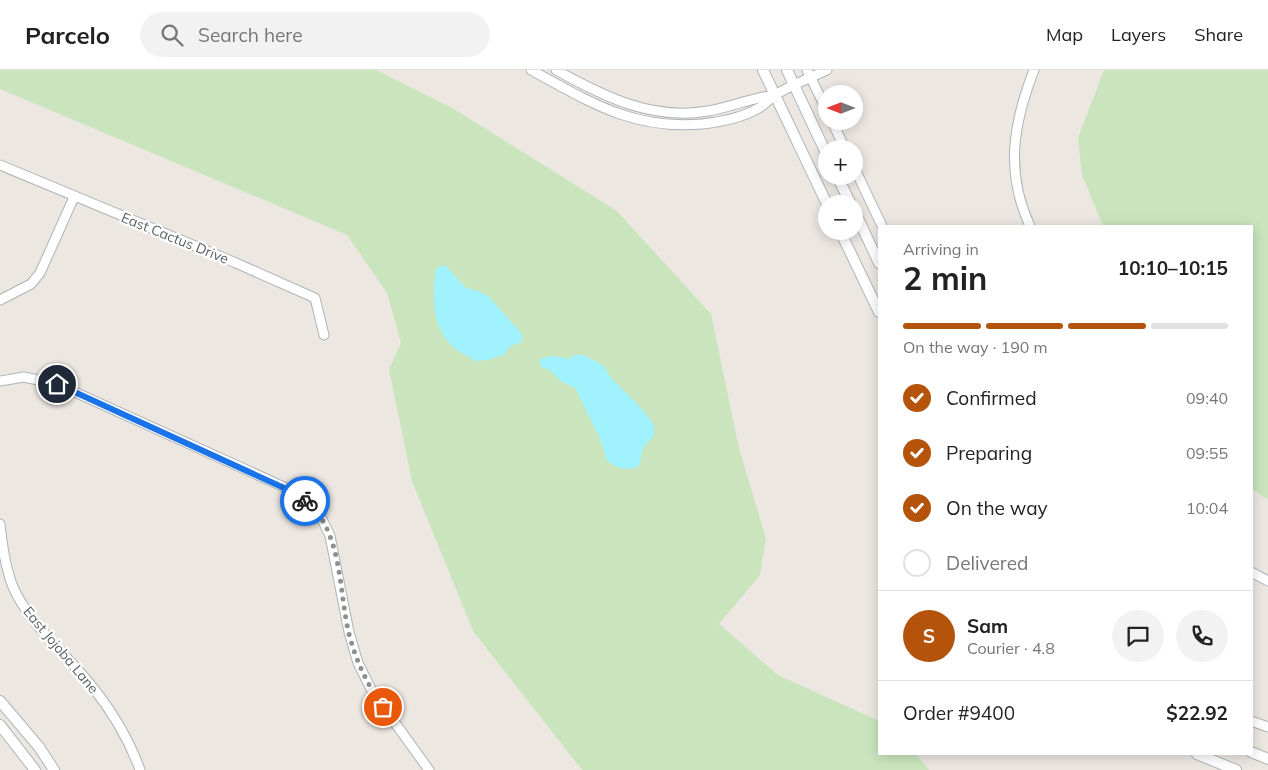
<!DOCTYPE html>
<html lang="en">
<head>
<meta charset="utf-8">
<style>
	:root { --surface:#fff; --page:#f2f2f2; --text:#222; --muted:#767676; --line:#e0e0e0; --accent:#b45309 }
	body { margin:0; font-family:Mulish,sans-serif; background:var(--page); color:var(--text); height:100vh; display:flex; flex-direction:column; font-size:19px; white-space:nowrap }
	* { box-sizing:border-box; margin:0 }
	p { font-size:16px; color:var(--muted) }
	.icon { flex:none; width:28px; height:28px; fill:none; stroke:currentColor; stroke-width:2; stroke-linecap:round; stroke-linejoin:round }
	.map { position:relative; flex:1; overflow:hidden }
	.sheet { position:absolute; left:878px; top:155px; width:375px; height:530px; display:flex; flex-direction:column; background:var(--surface); border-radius:0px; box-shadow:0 2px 12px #0003 }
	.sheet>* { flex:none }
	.needle { width:32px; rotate:270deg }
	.buttons { position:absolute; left:818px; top:15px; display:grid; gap:10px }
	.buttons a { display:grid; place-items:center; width:45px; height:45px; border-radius:50%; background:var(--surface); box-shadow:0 2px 12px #0003; font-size:25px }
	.pin { position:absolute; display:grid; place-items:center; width:42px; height:42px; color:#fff; margin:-21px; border:2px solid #fff; border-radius:50%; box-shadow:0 1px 5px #0007 }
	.courier { position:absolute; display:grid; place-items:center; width:50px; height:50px; margin:-25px; border:4px solid #1a73e8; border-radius:50%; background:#fff; color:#222; box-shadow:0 1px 6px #0007 }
	.summary em { font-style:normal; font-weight:700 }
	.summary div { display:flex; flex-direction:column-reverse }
	.summary { display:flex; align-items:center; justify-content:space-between; height:85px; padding:0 25px }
	h1 { font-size:32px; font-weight:700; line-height:38px }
	.bar { display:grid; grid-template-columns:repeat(4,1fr); gap:8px 5px; align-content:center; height:60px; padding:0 25px }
	.bar i { height:6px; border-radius:4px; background:var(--line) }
	.bar .on { background:var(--accent) }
	.bar p { grid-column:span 4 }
	.line { display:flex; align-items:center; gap:12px; padding:0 25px; border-top:1px solid var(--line) }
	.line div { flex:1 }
	.round { display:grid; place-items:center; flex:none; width:52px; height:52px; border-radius:26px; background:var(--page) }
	ol { padding:0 25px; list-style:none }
	li { display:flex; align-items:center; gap:15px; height:55px }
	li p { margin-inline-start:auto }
	li .icon { padding:5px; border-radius:50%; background:var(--accent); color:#fff; stroke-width:4 }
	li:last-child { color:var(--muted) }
	li i { width:28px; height:28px; border:2px solid var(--line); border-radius:50% }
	header { display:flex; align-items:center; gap:30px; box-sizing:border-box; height:70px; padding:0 25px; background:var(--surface); border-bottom:1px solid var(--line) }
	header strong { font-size:24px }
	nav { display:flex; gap:28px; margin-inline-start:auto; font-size:18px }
	.search { width:350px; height:45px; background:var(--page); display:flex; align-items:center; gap:12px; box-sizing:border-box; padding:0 18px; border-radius:28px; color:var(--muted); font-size:19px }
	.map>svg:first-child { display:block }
	.green { fill:#cae5be }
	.water { fill:#a0f2ff }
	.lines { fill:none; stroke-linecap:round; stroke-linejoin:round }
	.minor-casing { stroke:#aeb3b5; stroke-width:11 }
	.tertiary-casing { stroke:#aeb3b5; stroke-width:12 }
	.minor { stroke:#fff; stroke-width:9 }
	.tertiary { stroke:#fff; stroke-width:10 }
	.done { stroke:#8d908f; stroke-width:5; stroke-dasharray:0 9 }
	.route { stroke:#1a73e8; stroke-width:6 }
	.labels { text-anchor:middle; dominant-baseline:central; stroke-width:4.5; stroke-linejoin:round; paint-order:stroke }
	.street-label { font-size:14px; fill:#5a6163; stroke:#fff }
</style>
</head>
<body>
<header>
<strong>Parcelo</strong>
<div class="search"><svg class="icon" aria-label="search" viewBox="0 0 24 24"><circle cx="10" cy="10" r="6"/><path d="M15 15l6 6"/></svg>Search here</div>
<nav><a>Map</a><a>Layers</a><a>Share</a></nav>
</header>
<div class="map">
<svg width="1268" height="700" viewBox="0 0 1268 700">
	<rect width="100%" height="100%" fill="#ede7e2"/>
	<g class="green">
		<path d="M 0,0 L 376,0 L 454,39 L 617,141 L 711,244 L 739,378 L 766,469 L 760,505 L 719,554 L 778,605 L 879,651 L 879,684 L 916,684 L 929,700 L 582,700 L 473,561 L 412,411 L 389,299 L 401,273 L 387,223 L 347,165 L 0,19 Z"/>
		<path d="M 1104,0 L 1268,0 L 1268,430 L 1251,418 L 1251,156 L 1103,156 L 1082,105 L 1078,68 Z"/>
	</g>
	<g class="water">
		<path d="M 445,195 L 466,218 L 476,220 L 488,226 L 522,264 L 522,272 L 510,276 L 504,285 C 496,287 486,291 477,291 C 473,290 467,286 464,284 C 432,268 431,229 436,198 Z"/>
		<path d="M 574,285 L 584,285 L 604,296 L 610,307 L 641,338 L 654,355 L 654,365 L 643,378 L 639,396 C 628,402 617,398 607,391 L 600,369 L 576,319 L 561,311 L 548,299 L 542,298 L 539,289 L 553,286 L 570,289 Z"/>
	</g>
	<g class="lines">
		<g class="minor-casing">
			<g id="minor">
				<path d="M 531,0 C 590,32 632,60 702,54 C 720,52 741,48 757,39 C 764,36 769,29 775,25 C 791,15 810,8 827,0"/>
				<path d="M 556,0 C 603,26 652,51 708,41 C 731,37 751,28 775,25"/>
				<path d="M 807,0 L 826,39"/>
				<path d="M 832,51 L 845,79"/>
				<path d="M 0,95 L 236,193 L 315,228 L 324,265"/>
				<path d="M 854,97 L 882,156"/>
				<path d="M 1030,156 C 1005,102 1013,54 1034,0"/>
				<path d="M 0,230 L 31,214 L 40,203 L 74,127"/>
				<path d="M 0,311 L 24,307 L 57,314 L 284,417 L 304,429 L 321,447 L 330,466 L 349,562 L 358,593 L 372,621 L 429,700"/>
				<path d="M 0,454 C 2,474 5,497 13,517 C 30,555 65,583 91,615 C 111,640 129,669 140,700"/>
				<path d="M 1251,502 L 1268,511"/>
				<path d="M 1251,651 L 1268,657"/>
			</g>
		</g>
		<g class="tertiary-casing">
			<g id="tertiary">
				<path d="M 763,0 L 827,134"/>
				<path d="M 787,0 L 826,83"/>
				<path d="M 837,106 L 851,134"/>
				<path d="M 854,140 L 879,193"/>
				<path d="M 840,161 L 879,242"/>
				<path d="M 0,631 L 39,677 L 54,700"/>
				<path d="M 0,655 L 35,700"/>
				<path d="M 1251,682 L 1268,689"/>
				<path d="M 1197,684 L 1236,700"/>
			</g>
		</g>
		<use href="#minor" class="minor"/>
		<use href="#tertiary" class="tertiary"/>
	</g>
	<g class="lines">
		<path class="done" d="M 305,431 C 310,436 317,442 321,448 C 342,481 340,527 349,564 C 356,591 367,614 383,637"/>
		<path class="route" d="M 57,314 L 284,418 L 305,431"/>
	</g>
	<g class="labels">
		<g class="street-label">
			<text transform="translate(175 168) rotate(22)">East Cactus Drive</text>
			<text transform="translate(61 580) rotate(50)">East Jojoba Lane</text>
		</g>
	</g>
</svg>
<div class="buttons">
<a><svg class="needle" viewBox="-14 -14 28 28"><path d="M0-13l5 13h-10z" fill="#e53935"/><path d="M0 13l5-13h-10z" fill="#767676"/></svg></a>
<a>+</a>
<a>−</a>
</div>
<div class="pin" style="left:383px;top:637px;background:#ea580c"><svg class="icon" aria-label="bag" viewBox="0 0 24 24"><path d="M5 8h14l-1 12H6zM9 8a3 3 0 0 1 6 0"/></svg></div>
<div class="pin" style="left:57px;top:314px;background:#1f2937"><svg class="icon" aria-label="home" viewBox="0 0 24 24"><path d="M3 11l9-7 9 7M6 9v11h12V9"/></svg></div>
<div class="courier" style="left:305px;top:431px"><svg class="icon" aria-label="bike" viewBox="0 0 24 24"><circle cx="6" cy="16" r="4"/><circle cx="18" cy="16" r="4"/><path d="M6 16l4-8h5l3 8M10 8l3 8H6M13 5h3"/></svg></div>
<section class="sheet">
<div class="summary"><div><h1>2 min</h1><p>Arriving in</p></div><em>10:10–10:15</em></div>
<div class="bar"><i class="on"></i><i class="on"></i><i class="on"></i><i></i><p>On the way · 190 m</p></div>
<ol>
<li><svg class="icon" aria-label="check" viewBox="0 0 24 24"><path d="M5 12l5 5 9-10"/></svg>Confirmed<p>09:40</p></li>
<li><svg class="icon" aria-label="check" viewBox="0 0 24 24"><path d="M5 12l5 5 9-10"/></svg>Preparing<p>09:55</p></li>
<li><svg class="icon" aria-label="check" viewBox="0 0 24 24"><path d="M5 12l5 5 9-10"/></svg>On the way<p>10:04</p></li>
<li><i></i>Delivered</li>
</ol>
<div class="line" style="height:90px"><b class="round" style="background:var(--accent);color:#fff">S</b><div><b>Sam</b><p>Courier · 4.8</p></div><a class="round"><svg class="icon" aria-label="chat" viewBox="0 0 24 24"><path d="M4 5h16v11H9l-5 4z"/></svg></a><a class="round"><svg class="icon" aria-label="phone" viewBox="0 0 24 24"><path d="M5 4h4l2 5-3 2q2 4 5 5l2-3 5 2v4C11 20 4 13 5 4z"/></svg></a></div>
<div class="line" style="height:65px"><div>Order #9400</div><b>$22.92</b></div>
</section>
</div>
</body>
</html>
